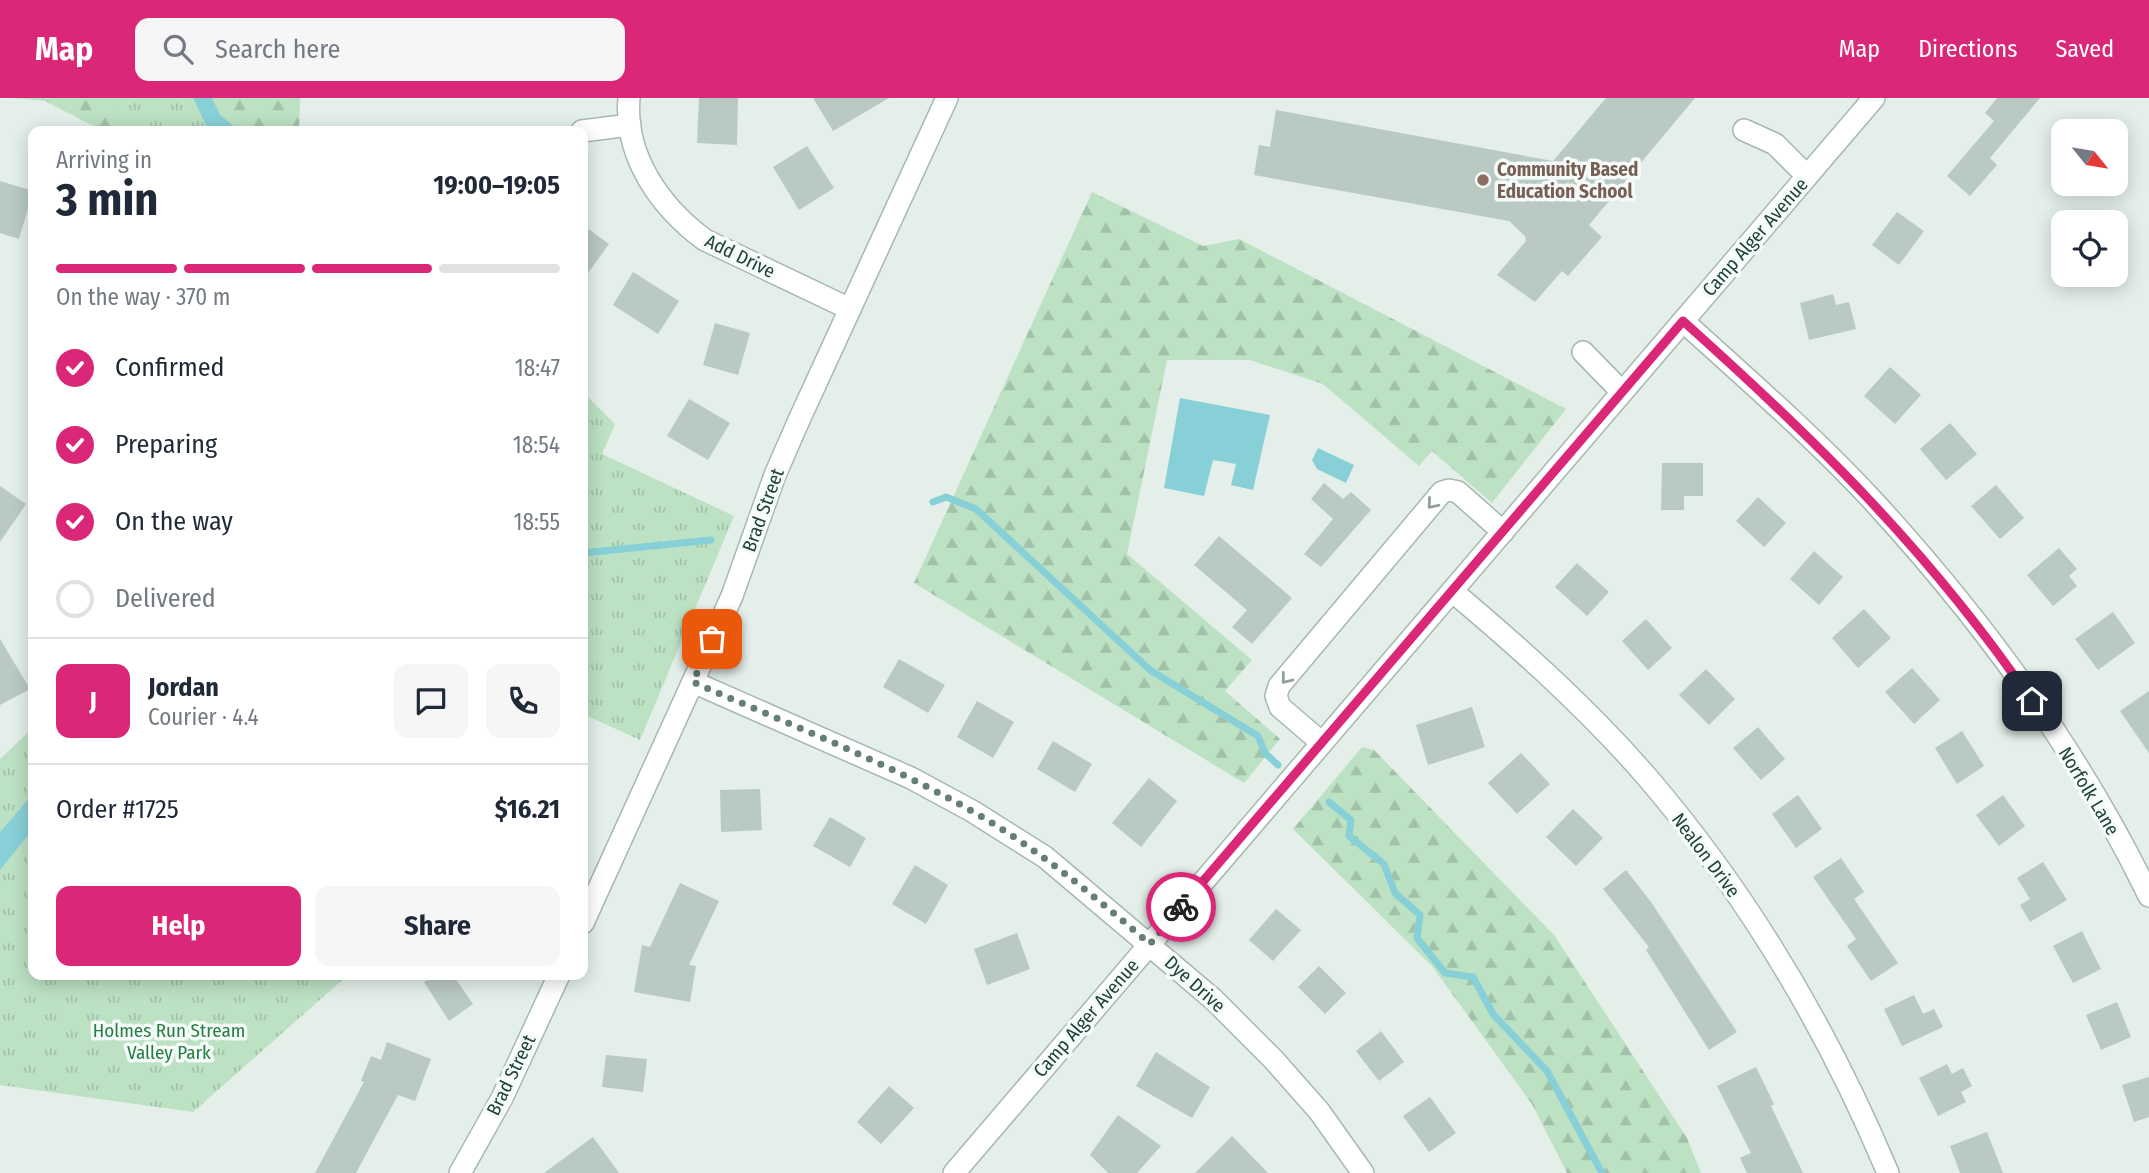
<!DOCTYPE html>
<html lang="en">
<head>
<meta charset="utf-8">
<style>
	:root { --surface:#fff; --page:#f6f6f7; --text:#1f2937; --muted:#747a83; --line:#e0e1e3; --accent:#db2777 }
	body { margin:0; font-family:"Fira Sans Condensed",sans-serif; background:var(--page); color:var(--text); height:100vh; display:flex; flex-direction:column; font-size:26px; white-space:nowrap }
	* { box-sizing:border-box; margin:0 }
	p { font-size:23px; color:var(--muted) }
	.icon { flex:none; width:38px; height:38px; fill:none; stroke:currentColor; stroke-width:2; stroke-linecap:round; stroke-linejoin:round }
	.map { position:relative; flex:1; overflow:hidden }
	.side { position:absolute; left:28px; top:28px; width:560px; height:854px; display:flex; flex-direction:column; background:var(--surface); border-radius:14px; box-shadow:0 4px 18px #0003 }
	.side>* { flex:none }
	.needle { width:46px; rotate:120deg }
	.tools { position:absolute; left:2051px; top:21px; display:grid; gap:14px }
	.tools a { display:grid; place-items:center; width:77px; height:77px; border-radius:14px; background:var(--surface); box-shadow:0 4px 18px #0003; font-size:35px }
	.pin { position:absolute; display:grid; place-items:center; width:60px; height:60px; color:#fff; margin:-30px; border-radius:14px; box-shadow:0 4px 10px #0006 }
	.courier { position:absolute; display:grid; place-items:center; width:70px; height:70px; margin:-35px; border:5px solid #db2777; border-radius:50%; background:#fff; color:#222; box-shadow:0 2px 9px #0007 }
	.summary em { font-style:normal; font-weight:700 }
	.summary div { display:flex; flex-direction:column-reverse }
	.summary { display:flex; align-items:center; justify-content:space-between; height:119px; padding:0 28px }
	h1 { font-size:46px; font-weight:700; line-height:52px }
	.bar { display:grid; grid-template-columns:repeat(4,1fr); gap:10px 7px; align-content:center; height:84px; padding:0 28px }
	.bar i { height:9px; border-radius:5px; background:var(--line) }
	.bar .on { background:var(--accent) }
	.bar p { grid-column:span 4 }
	.line { display:flex; align-items:center; gap:18px; padding:0 28px; border-top:2px solid var(--line) }
	.line div { flex:1 }
	.round { display:grid; place-items:center; flex:none; width:74px; height:74px; border-radius:14px; background:var(--page) }
	ol { padding:0 28px; list-style:none }
	li { display:flex; align-items:center; gap:21px; height:77px }
	li p { margin-inline-start:auto }
	li .icon { padding:7px; border-radius:50%; background:var(--accent); color:#fff; stroke-width:4 }
	li:last-child { color:var(--muted) }
	li i { width:38px; height:38px; border:4px solid var(--line); border-radius:50% }
	.primary-button { display:flex; gap:14px; margin-top:auto; padding:14px 28px }
	.primary-button a { flex:1; height:80px; border-radius:14px; background:var(--accent); color:#fff; font-size:28px; font-weight:700; line-height:80px; text-align:center }
	.primary-button a+a { background:var(--page); color:var(--text) }
	header { display:flex; align-items:center; gap:42px; box-sizing:border-box; height:98px; padding:0 35px; background:var(--accent); color:#fff }
	header strong { font-size:33px }
	nav { display:flex; gap:38px; margin-inline-start:auto; font-size:24px }
	.search { width:490px; height:63px; background:var(--page); display:flex; align-items:center; gap:18px; box-sizing:border-box; padding:0 24px; border-radius:14px; color:var(--muted); font-size:26px }
	.map>svg:first-child { display:block }
	.forest { fill:url(#forest-firs) }
	.park { fill:url(#park-tufts) }
	.water { fill:#88d0d8 }
	.lines { fill:none; stroke-linecap:round; stroke-linejoin:round }
	.stream { stroke:#88d0d8; stroke-width:7 }
	.building { fill:#b9cac2 }
	.minor-casing { stroke:#a6b8b0; stroke-width:24 }
	.minor { stroke:#fff; stroke-width:21 }
	.oneway { stroke:#90a09b }
	.done { stroke:#657f75; stroke-width:7; stroke-dasharray:0 12.6 }
	.route { stroke:#db2777; stroke-width:9 }
	.education-dot { fill:#8d6e63; stroke:#f5fbf8; stroke-width:2.5 }
	.labels { text-anchor:middle; dominant-baseline:central; stroke-width:7; stroke-linejoin:round; paint-order:stroke }
	.education-label { font-size:19px; font-weight:bold; fill:#785e54; stroke:#f5fbf8; text-anchor:start }
	.street-label { font-size:19px; fill:#214237; stroke:#f5fbf8 }
	.park-label { font-size:19px; fill:#287d43; stroke:#f5fbf8 }
</style>
</head>
<body>
<header>
<strong>Map</strong>
<div class="search"><svg class="icon" aria-label="search" viewBox="0 0 24 24"><circle cx="10" cy="10" r="6"/><path d="M15 15l6 6"/></svg>Search here</div>
<nav><a>Map</a><a>Directions</a><a>Saved</a></nav>
</header>
<div class="map">
<svg width="2149" height="1075" viewBox="0 0 2149 1075">
	<defs>
		<pattern id="forest-firs" width="22" height="20" patternUnits="userSpaceOnUse" patternTransform="scale(1.75)"><rect width="22" height="20" fill="#bce1c3"/><path d="M5 1l3.5 6h-7zM16 11l3.5 6h-7z" fill="#a1c2a8"/></pattern>
		<pattern id="park-tufts" width="24" height="20" patternUnits="userSpaceOnUse" patternTransform="scale(1.75)"><rect width="24" height="20" fill="#bce1c3"/><path d="M3 7l-1-3M5 7V3M7 7l1-3M15 17l-1-3M17 17v-4M19 17l1-3" fill="none" stroke="#a1c2a8"/></pattern>
	</defs>
	<rect width="100%" height="100%" fill="#e4efe9"/>
	<g class="forest">
		<path d="M 13,0 L 300,0 L 299,33 L 103,33 L 45,3 Z"/>
		<path d="M 1092,94 L 1203,148 L 1239,141 L 1566,311 L 1492,405 L 1432,353 L 1419,368 L 1323,286 L 1250,262 L 1167,262 L 1127,456 L 1252,562 L 1225,593 L 1280,641 L 1244,685 L 914,485 Z"/>
		<path d="M 1362,649 L 1374,652 L 1554,837 L 1687,1040 L 1701,1075 L 1567,1075 L 1532,1006 L 1432,868 L 1293,731 Z"/>
	</g>
	<g class="park">
		<path d="M 110,0 L 203,0 L 217,33 L 133,33 Z"/>
		<path d="M 583,294 L 615,326 L 602,356 L 734,418 L 640,642 L 583,616 Z"/>
		<path d="M 33,630 L 33,877 L 348,877 L 193,1014 L 0,987 L 0,661 Z"/>
	</g>
	<g class="water">
		<path d="M 193,0 L 212,0 L 220,17 L 240,33 L 209,33 Z"/>
		<path d="M 1180,300 L 1270,317 L 1253,392 L 1231,387 L 1236,366 L 1213,362 L 1204,398 L 1164,390 Z"/>
		<path d="M 1318,350 L 1354,367 L 1346,385 L 1317,371 L 1312,362 Z"/>
		<path d="M 33,696 L 33,731 L 0,772 L 0,734 Z"/>
	</g>
	<g class="lines">
		<g class="stream">
			<path d="M 933,404 L 946,399 L 976,411 L 1150,572 L 1258,638 L 1265,655 L 1278,667"/>
			<path d="M 583,455 L 711,442"/>
			<path d="M 1329,704 L 1351,722 L 1349,738 L 1384,766 L 1395,795 L 1420,817 L 1417,840 L 1445,875 L 1473,879 L 1493,916 L 1547,973 L 1602,1075"/>
		</g>
	</g>
	<g class="building">
		<path d="M 699,0 L 738,0 L 737,47 L 697,45 Z"/>
		<path d="M 813,0 L 889,0 L 833,33 Z"/>
		<path d="M 1606,0 L 1695,0 L 1589,127 L 1602,139 L 1568,178 L 1562,173 L 1535,204 L 1497,177 L 1526,143 L 1525,138 L 1509,123 L 1254,77 L 1259,47 L 1270,49 L 1276,12 L 1553,63 Z"/>
		<path d="M 1997,0 L 2040,0 L 1990,60 L 1997,67 L 1970,98 L 1947,78 L 1994,23 L 1985,15 Z"/>
		<path d="M 807,48 L 834,90 L 799,112 L 773,69 Z"/>
		<path d="M 0,83 L 33,93 L 19,141 L 0,135 Z"/>
		<path d="M 1897,114 L 1924,133 L 1899,167 L 1872,147 Z"/>
		<path d="M 583,127 L 609,146 L 583,182 Z"/>
		<path d="M 633,174 L 679,203 L 658,236 L 613,207 Z"/>
		<path d="M 1833,196 L 1836,207 L 1849,204 L 1856,231 L 1809,242 L 1800,205 Z"/>
		<path d="M 715,225 L 750,235 L 738,277 L 703,267 Z"/>
		<path d="M 1890,269 L 1921,297 L 1895,326 L 1864,298 Z"/>
		<path d="M 689,301 L 730,325 L 708,362 L 667,338 Z"/>
		<path d="M 1950,325 L 1977,356 L 1946,382 L 1920,351 Z"/>
		<path d="M 1662,365 L 1703,365 L 1703,398 L 1684,398 L 1684,412 L 1661,412 Z"/>
		<path d="M 1324,385 L 1343,401 L 1351,394 L 1371,412 L 1321,469 L 1304,456 L 1333,421 L 1311,401 Z"/>
		<path d="M 1996,387 L 2024,420 L 2000,441 L 1971,408 Z"/>
		<path d="M 0,388 L 26,406 L 0,444 Z"/>
		<path d="M 1758,399 L 1786,425 L 1764,449 L 1736,423 Z"/>
		<path d="M 1219,438 L 1292,500 L 1252,546 L 1232,529 L 1247,512 L 1194,467 Z"/>
		<path d="M 2059,450 L 2077,471 L 2069,478 L 2077,488 L 2053,508 L 2027,477 Z"/>
		<path d="M 1814,453 L 1843,479 L 1819,507 L 1790,481 Z"/>
		<path d="M 1577,465 L 1609,494 L 1587,518 L 1555,489 Z"/>
		<path d="M 1864,511 L 1891,540 L 1858,570 L 1832,540 Z"/>
		<path d="M 2113,514 L 2135,545 L 2098,572 L 2075,541 Z"/>
		<path d="M 1646,521 L 1672,550 L 1648,572 L 1622,543 Z"/>
		<path d="M 0,541 L 30,591 L 0,607 Z"/>
		<path d="M 899,561 L 945,587 L 928,615 L 883,589 Z"/>
		<path d="M 1912,570 L 1940,602 L 1914,626 L 1885,594 Z"/>
		<path d="M 1706,571 L 1735,601 L 1709,627 L 1679,597 Z"/>
		<path d="M 2149,593 L 2149,655 L 2120,613 Z"/>
		<path d="M 977,603 L 1014,624 L 993,660 L 957,639 Z"/>
		<path d="M 1472,609 L 1485,649 L 1428,667 L 1416,627 Z"/>
		<path d="M 1758,629 L 1785,661 L 1761,682 L 1733,650 Z"/>
		<path d="M 1962,633 L 1984,668 L 1957,686 L 1935,650 Z"/>
		<path d="M 1053,643 L 1092,666 L 1075,694 L 1037,671 Z"/>
		<path d="M 1521,655 L 1550,686 L 1517,716 L 1488,685 Z"/>
		<path d="M 1149,680 L 1177,703 L 1141,749 L 1112,725 Z"/>
		<path d="M 760,691 L 762,732 L 721,734 L 720,692 Z"/>
		<path d="M 1798,697 L 1822,731 L 1796,750 L 1772,716 Z"/>
		<path d="M 2003,697 L 2025,728 L 1999,748 L 1976,717 Z"/>
		<path d="M 1573,711 L 1603,740 L 1576,768 L 1546,739 Z"/>
		<path d="M 830,719 L 866,740 L 850,769 L 813,748 Z"/>
		<path d="M 1841,760 L 1864,794 L 1854,801 L 1898,865 L 1871,883 L 1847,848 L 1856,841 L 1813,779 Z"/>
		<path d="M 2043,764 L 2067,802 L 2030,824 L 2020,807 L 2030,801 L 2017,780 Z"/>
		<path d="M 915,767 L 948,787 L 926,826 L 892,806 Z"/>
		<path d="M 1626,772 L 1651,804 L 1737,934 L 1709,952 L 1646,852 L 1649,849 L 1603,791 Z"/>
		<path d="M 680,785 L 719,803 L 689,867 L 696,868 L 690,904 L 634,894 L 642,847 L 650,849 Z"/>
		<path d="M 1276,811 L 1301,832 L 1273,863 L 1249,842 Z"/>
		<path d="M 2082,833 L 2101,871 L 2073,885 L 2053,848 Z"/>
		<path d="M 1017,835 L 1030,871 L 987,887 L 974,851 Z"/>
		<path d="M 1319,868 L 1346,895 L 1325,916 L 1298,889 Z"/>
		<path d="M 435,877 L 453,877 L 473,906 L 449,923 L 424,884 Z"/>
		<path d="M 1914,897 L 1923,916 L 1934,911 L 1943,929 L 1902,948 L 1884,911 Z"/>
		<path d="M 2117,904 L 2131,939 L 2101,952 L 2086,917 Z"/>
		<path d="M 1381,933 L 1404,964 L 1379,983 L 1356,953 Z"/>
		<path d="M 387,944 L 431,961 L 415,1003 L 398,997 L 356,1075 L 315,1075 L 364,984 L 361,983 L 371,958 L 381,962 Z"/>
		<path d="M 1156,954 L 1210,989 L 1192,1020 L 1136,988 Z"/>
		<path d="M 606,957 L 647,961 L 643,994 L 602,989 Z"/>
		<path d="M 1947,966 L 1952,976 L 1963,970 L 1972,988 L 1961,994 L 1966,1004 L 1938,1018 L 1919,980 Z"/>
		<path d="M 1756,969 L 1774,1006 L 1771,1008 L 1803,1075 L 1747,1075 L 1740,1060 L 1751,1055 L 1717,988 Z"/>
		<path d="M 2149,979 L 2149,1019 L 2134,1024 L 2122,987 Z"/>
		<path d="M 889,988 L 914,1010 L 881,1046 L 857,1024 Z"/>
		<path d="M 1430,999 L 1456,1035 L 1429,1054 L 1403,1018 Z"/>
		<path d="M 1118,1017 L 1161,1048 L 1137,1075 L 1108,1075 L 1090,1057 Z"/>
		<path d="M 1987,1034 L 2003,1075 L 1960,1075 L 1950,1048 Z"/>
		<path d="M 1232,1038 L 1268,1075 L 1195,1075 Z"/>
		<path d="M 593,1039 L 619,1075 L 544,1075 Z"/>
	</g>
	<g class="lines">
		<g class="minor-casing">
			<g id="minor">
				<path d="M 629,0 C 624,58 660,109 705,142 L 850,211"/>
				<path d="M 1744,32 L 1775,46 L 1807,78"/>
				<path d="M 582,33 L 630,27"/>
				<path d="M 1683,223 C 1748,282 1815,340 1875,405 C 1982,522 2080,655 2149,798"/>
				<path d="M 1583,254 L 1622,294"/>
				<path d="M 1452,493 C 1521,551 1588,611 1647,679 C 1748,797 1828,932 1888,1075"/>
				<path d="M 693,584 L 911,680 L 972,713 L 1045,759 L 1213,901 L 1273,961 L 1319,1013 L 1363,1075"/>
				<path d="M 1322,645 L 1280,609 L 1276,598 L 1279,588 L 1442,394 L 1449,392 L 1458,394 L 1503,434"/>
				<path d="M 583,825 L 732,498 L 775,377 L 799,322 L 947,0"/>
				<path d="M 460,1075 L 502,1000 L 559,877"/>
				<path d="M 954,1075 L 1874,0"/>
			</g>
		</g>
		<use href="#minor" class="minor"/>
	</g>
	<defs><path id="oneway-chevron" d="M-2-3.5L2.5 0L-2 3.5" fill="none" stroke-width="1.6" stroke-linecap="round" stroke-linejoin="round" transform="scale(1.75)"/></defs>
	<g class="oneway">
		<use href="#oneway-chevron" transform="translate(1432 406) rotate(130)"/>
		<use href="#oneway-chevron" transform="translate(1286 581) rotate(128)"/>
	</g>
	<g class="lines">
		<path class="done" d="M 712,541 L 693,584 C 786,625 882,662 970,712 C 1036,749 1093,797 1150,846 L 1181,809"/>
		<path class="route" d="M 1181,809 L 1683,223 C 1816,342 1930,454 2032,603"/>
	</g>
	<circle class="education-dot" cx="1483" cy="82" r="7"/>
	<g class="labels">
		<g class="education-label">
			<text x="1497" y="71">Community Based<tspan x="1497" dy="22">Education School</tspan></text>
		</g>
		<g class="street-label">
			<text transform="translate(1755 139) rotate(-49)">Camp Alger Avenue</text>
			<text transform="translate(740 158) rotate(26)">Add Drive</text>
			<text transform="translate(763 412) rotate(-70)">Brad Street</text>
			<text transform="translate(2089 693) rotate(59)">Norfolk Lane</text>
			<text transform="translate(1706 757) rotate(53)">Nealon Drive</text>
			<text transform="translate(1195 886) rotate(42)">Dye Drive</text>
			<text transform="translate(1086 920) rotate(-49)">Camp Alger Avenue</text>
			<text transform="translate(511 977) rotate(-64)">Brad Street</text>
		</g>
		<g class="park-label">
			<text x="169" y="932">Holmes Run Stream<tspan x="169" dy="22">Valley Park</tspan></text>
		</g>
	</g>
</svg>
<div class="tools">
<a><svg class="needle" viewBox="-14 -14 28 28"><path d="M0-13l5 13h-10z" fill="#e53935"/><path d="M0 13l5-13h-10z" fill="#747a83"/></svg></a>
<a><svg class="icon" aria-label="locate" viewBox="0 0 24 24"><circle cx="12" cy="12" r="6"/><path d="M12 2v4M12 18v4M2 12h4M18 12h4"/></svg></a>
</div>
<div class="pin" style="left:712px;top:541px;background:#ea580c"><svg class="icon" aria-label="bag" viewBox="0 0 24 24"><path d="M5 8h14l-1 12H6zM9 8a3 3 0 0 1 6 0"/></svg></div>
<div class="pin" style="left:2032px;top:603px;background:#1f2937"><svg class="icon" aria-label="home" viewBox="0 0 24 24"><path d="M3 11l9-7 9 7M6 9v11h12V9"/></svg></div>
<div class="courier" style="left:1181px;top:809px"><svg class="icon" aria-label="bike" viewBox="0 0 24 24"><circle cx="6" cy="16" r="4"/><circle cx="18" cy="16" r="4"/><path d="M6 16l4-8h5l3 8M10 8l3 8H6M13 5h3"/></svg></div>
<section class="side">
<div class="summary"><div><h1>3 min</h1><p>Arriving in</p></div><em>19:00–19:05</em></div>
<div class="bar"><i class="on"></i><i class="on"></i><i class="on"></i><i></i><p>On the way · 370 m</p></div>
<ol>
<li><svg class="icon" aria-label="check" viewBox="0 0 24 24"><path d="M5 12l5 5 9-10"/></svg>Confirmed<p>18:47</p></li>
<li><svg class="icon" aria-label="check" viewBox="0 0 24 24"><path d="M5 12l5 5 9-10"/></svg>Preparing<p>18:54</p></li>
<li><svg class="icon" aria-label="check" viewBox="0 0 24 24"><path d="M5 12l5 5 9-10"/></svg>On the way<p>18:55</p></li>
<li><i></i>Delivered</li>
</ol>
<div class="line" style="height:126px"><b class="round" style="background:var(--accent);color:#fff">J</b><div><b>Jordan</b><p>Courier · 4.4</p></div><a class="round"><svg class="icon" aria-label="chat" viewBox="0 0 24 24"><path d="M4 5h16v11H9l-5 4z"/></svg></a><a class="round"><svg class="icon" aria-label="phone" viewBox="0 0 24 24"><path d="M5 4h4l2 5-3 2q2 4 5 5l2-3 5 2v4C11 20 4 13 5 4z"/></svg></a></div>
<div class="line" style="height:91px"><div>Order #1725</div><b>$16.21</b></div>
<div class="primary-button"><a>Help</a><a>Share</a></div>
</section>
</div>
</body>
</html>
